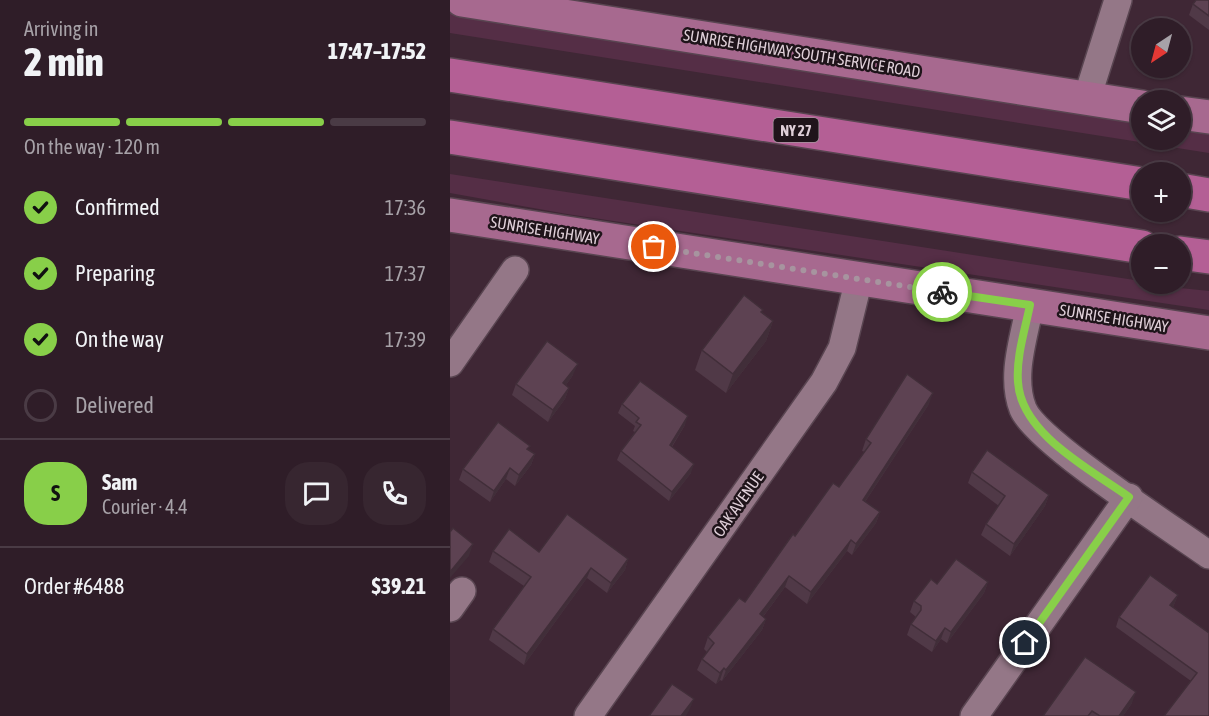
<!DOCTYPE html>
<html lang="en">
<head>
<meta charset="utf-8">
<style>
	:root { --surface:#2f1d28; --page:#372630; --text:#f1f3f6; --muted:#a7a2a8; --line:#4a3b45; --accent:#88cf49 }
	body { margin:0; font-family:"Asap Condensed",sans-serif; background:var(--page); color:var(--text); height:100vh; display:flex; flex-direction:column; font-size:22px; white-space:nowrap }
	* { box-sizing:border-box; margin:0 }
	p { font-size:20px; color:var(--muted) }
	.icon { flex:none; width:33px; height:33px; fill:none; stroke:currentColor; stroke-width:2; stroke-linecap:round; stroke-linejoin:round }
	.map { position:relative; flex:1; overflow:hidden }
	.sheet { display:flex; flex-direction:column; background:var(--surface); width:450px }
	.sheet>* { flex:none }
	.needle { width:39px; rotate:216deg }
	.buttons { position:absolute; left:681px; top:18px; display:grid; gap:12px }
	.buttons a { display:grid; place-items:center; width:60px; height:60px; border-radius:50%; background:var(--surface); box-shadow:0 2px 4px #0004,0 0 0 2px var(--line); font-size:30px }
	.pin { position:absolute; display:grid; place-items:center; width:51px; height:51px; color:#fff; margin:-26px; border:3px solid #fff; border-radius:50%; box-shadow:0 2px 6px #0007 }
	.courier { position:absolute; display:grid; place-items:center; width:60px; height:60px; margin:-30px; border:4px solid #88cf49; border-radius:50%; background:#fff; color:#222; box-shadow:0 2px 8px #0007 }
	.overview em { font-style:normal; font-weight:800 }
	.overview div { display:flex; flex-direction:column-reverse }
	.overview { display:flex; align-items:center; justify-content:space-between; height:102px; padding:0 24px }
	h1 { font-size:39px; font-weight:800; line-height:45px }
	.bar { display:grid; grid-template-columns:repeat(4,1fr); gap:9px 6px; align-content:center; height:72px; padding:0 24px }
	.bar i { height:8px; border-radius:4px; background:var(--line) }
	.bar .active { background:var(--accent) }
	.bar p { grid-column:span 4 }
	.line { display:flex; align-items:center; gap:15px; padding:0 24px; border-top:2px solid var(--line) }
	.line div { flex:1 }
	.round { display:grid; place-items:center; flex:none; width:63px; height:63px; border-radius:24px; background:var(--page) }
	ol { padding:0 24px; list-style:none }
	li { display:flex; align-items:center; gap:18px; height:66px }
	li p { margin-inline-start:auto }
	li .icon { padding:6px; border-radius:50%; background:var(--accent); color:#111; stroke-width:4 }
	li:last-child { color:var(--muted) }
	li i { width:33px; height:33px; border:3px solid var(--line); border-radius:50% }
	main { display:flex; flex:1; min-height:0 }
	.map>svg:first-child { display:block }
	.green { fill:#552e46 }
	.lines { fill:none; stroke-linecap:round; stroke-linejoin:round }
	.minor-casing { stroke:#594551; stroke-width:30 }
	.major-casing { stroke:#594551; stroke-width:36 }
	.highway-casing { stroke:#594551; stroke-width:36 }
	.minor { stroke:#947787; stroke-width:27 }
	.major { stroke:#a7698f; stroke-width:33 }
	.highway { stroke:#b45f95; stroke-width:33 }
	.wall { fill:#503947 }
	.shaded-wall { fill:#412e39 }
	.building { fill:#5d4252; stroke:#412e39; stroke-width:1.5 }
	.done { stroke:#a7949f; stroke-width:6; stroke-dasharray:0 10.8 }
	.route { stroke:#88cf49; stroke-width:8 }
	.labels { text-anchor:middle; dominant-baseline:central; stroke-width:5; stroke-linejoin:round; paint-order:stroke }
	.shield { fill:#1f141a; stroke:#a5979f; stroke-width:1.5 }
	.shield-label { font-size:15px; font-weight:bold; fill:#dfcfd8 }
	.street-label { font-size:16px; fill:#dfcfd8; stroke:#1f141a }
</style>
</head>
<body>
<main>
<section class="sheet">
<div class="overview"><div><h1>2 min</h1><p>Arriving in</p></div><em>17:47–17:52</em></div>
<div class="bar"><i class="active"></i><i class="active"></i><i class="active"></i><i></i><p>On the way · 120 m</p></div>
<ol>
<li><svg class="icon" aria-label="check" viewBox="0 0 24 24"><path d="M5 12l5 5 9-10"/></svg>Confirmed<p>17:36</p></li>
<li><svg class="icon" aria-label="check" viewBox="0 0 24 24"><path d="M5 12l5 5 9-10"/></svg>Preparing<p>17:37</p></li>
<li><svg class="icon" aria-label="check" viewBox="0 0 24 24"><path d="M5 12l5 5 9-10"/></svg>On the way<p>17:39</p></li>
<li><i></i>Delivered</li>
</ol>
<div class="line" style="height:108px"><b class="round" style="background:var(--accent);color:#111">S</b><div><b>Sam</b><p>Courier · 4.4</p></div><a class="round"><svg class="icon" aria-label="chat" viewBox="0 0 24 24"><path d="M4 5h16v11H9l-5 4z"/></svg></a><a class="round"><svg class="icon" aria-label="phone" viewBox="0 0 24 24"><path d="M5 4h4l2 5-3 2q2 4 5 5l2-3 5 2v4C11 20 4 13 5 4z"/></svg></a></div>
<div class="line" style="height:78px"><div>Order #6488</div><b>$39.21</b></div>
</section>
<div class="map">
<svg width="759" height="716" viewBox="0 0 759 716">
	<rect width="100%" height="100%" fill="#3f2735"/>
	<g class="green">
		<path d="M 0,13 L 691,123 L 692,140 L 730,140 L 731,129 L 759,133 L 759,153 L 0,33 Z"/>
		<path d="M 0,174 L 691,281 L 692,284 L 759,291 L 759,310 L 117,214 L 0,193 Z"/>
	</g>
	<g class="lines">
		<g class="minor-casing">
			<g id="minor">
				<path d="M 637,98 L 668,0"/>
				<path d="M 580,305 C 574,338 560,376 573,409 C 587,442 723,529 759,555"/>
				<path d="M 0,363 L 65,270"/>
				<path d="M 0,608 L 12,591"/>
				<path d="M 138,716 L 374,382 L 392,348 L 409,279"/>
				<path d="M 524,716 L 679,497"/>
			</g>
		</g>
		<g class="major-casing">
			<g id="major">
				<path d="M 12,0 L 692,107"/>
				<path d="M 730,113 L 759,117"/>
				<path d="M 0,215 L 759,333"/>
			</g>
		</g>
		<g class="highway-casing">
			<g id="highway">
				<path d="M 0,75 L 692,184"/>
				<path d="M 0,137 L 692,247"/>
				<path d="M 730,190 L 759,195"/>
				<path d="M 730,253 L 759,257"/>
			</g>
		</g>
		<use href="#minor" class="minor"/>
		<use href="#major" class="major"/>
		<use href="#highway" class="highway"/>
	</g>
	<g class="wall">
		<path d="M 759,0 L 759,30 L 739,15 L 743,4 Z"/>
		<path d="M 323,321 L 316,341 L 276,393 L 245,370 L 252,350 Z"/>
		<path d="M 123,375 L 116,385 L 119,388 L 115,399 L 98,422 L 62,395 L 66,384 Z"/>
		<path d="M 172,404 L 235,425 L 222,447 L 241,473 L 219,501 L 167,460 L 171,451 L 185,432 L 183,431 L 185,426 L 168,413 Z"/>
		<path d="M 479,404 L 415,502 L 430,512 L 426,523 L 402,555 L 397,551 L 357,604 L 335,587 L 313,617 L 316,619 L 312,630 L 272,681 L 270,680 L 266,684 L 247,670 L 252,659 L 257,652 L 254,649 L 258,637 L 295,602 L 345,536 L 389,487 L 415,452 L 412,451 L 416,439 Z"/>
		<path d="M 78,449 L 85,454 L 81,465 L 65,486 L 56,479 L 40,502 L 9,480 L 13,469 Z"/>
		<path d="M 522,472 L 599,495 L 595,506 L 560,556 L 531,535 L 536,524 L 549,506 L 518,483 Z"/>
		<path d="M 43,551 L 89,552 L 178,559 L 175,570 L 157,593 L 137,578 L 74,665 L 39,640 L 43,629 L 74,586 L 39,562 Z"/>
		<path d="M 538,582 L 534,593 L 497,643 L 491,639 L 482,652 L 457,635 L 461,624 L 466,617 L 460,612 L 464,601 L 487,584 Z"/>
		<path d="M 728,595 L 723,607 L 759,633 L 759,716 L 741,681 L 666,627 L 669,617 Z"/>
		<path d="M 682,703 L 673,716 L 593,716 Z"/>
	</g>
	<g class="shaded-wall">
		<path d="M 323,321 L 316,341 L 276,393 L 283,374 Z"/>
		<path d="M 128,364 L 123,375 L 109,395 L 113,383 Z"/>
		<path d="M 119,388 L 115,399 L 98,422 L 103,410 Z"/>
		<path d="M 483,393 L 479,404 L 409,511 L 413,500 Z"/>
		<path d="M 238,416 L 235,425 L 217,454 L 220,445 Z"/>
		<path d="M 85,454 L 81,465 L 65,486 L 69,475 Z"/>
		<path d="M 244,464 L 241,473 L 219,501 L 222,492 Z"/>
		<path d="M 60,468 L 56,479 L 40,502 L 44,491 Z"/>
		<path d="M 599,495 L 595,506 L 560,556 L 564,544 Z"/>
		<path d="M 430,512 L 426,523 L 402,555 L 406,544 Z"/>
		<path d="M 401,540 L 397,551 L 357,604 L 361,592 Z"/>
		<path d="M 23,544 L 19,556 L 0,578 L 0,572 Z"/>
		<path d="M 178,559 L 175,570 L 157,593 L 161,583 Z"/>
		<path d="M 141,568 L 137,578 L 74,665 L 77,654 Z"/>
		<path d="M 339,576 L 335,587 L 306,626 L 310,614 Z"/>
		<path d="M 538,582 L 534,593 L 497,643 L 501,632 Z"/>
		<path d="M 728,595 L 724,605 L 716,616 L 720,605 Z"/>
		<path d="M 316,619 L 312,630 L 272,681 L 276,670 Z"/>
		<path d="M 495,628 L 491,639 L 482,652 L 486,641 Z"/>
		<path d="M 274,668 L 270,680 L 266,684 L 270,673 Z"/>
		<path d="M 686,692 L 682,703 L 673,716 L 669,716 Z"/>
		<path d="M 244,699 L 239,711 L 236,716 L 231,716 Z"/>
	</g>
	<g class="building">
		<path d="M 746,0 L 759,0 L 759,16 L 743,4 Z"/>
		<path d="M 294,295 L 313,310 L 311,312 L 323,321 L 283,374 L 252,350 Z"/>
		<path d="M 97,341 L 128,364 L 113,383 L 119,388 L 103,410 L 66,384 Z"/>
		<path d="M 457,374 L 483,393 L 413,500 L 430,512 L 406,544 L 401,540 L 361,592 L 339,576 L 310,614 L 316,619 L 276,670 L 274,668 L 270,673 L 252,659 L 264,643 L 258,637 L 289,598 L 295,602 L 343,534 L 345,536 L 383,483 L 389,487 L 421,443 L 416,439 Z"/>
		<path d="M 190,381 L 238,416 L 220,445 L 244,464 L 222,492 L 171,451 L 191,425 L 186,422 L 189,418 L 172,404 Z"/>
		<path d="M 48,422 L 80,446 L 77,449 L 85,454 L 69,475 L 60,468 L 44,491 L 13,469 Z"/>
		<path d="M 537,450 L 599,495 L 564,544 L 536,524 L 555,496 L 522,472 Z"/>
		<path d="M 117,514 L 178,559 L 161,583 L 141,568 L 77,654 L 43,629 L 81,577 L 43,551 L 59,529 L 89,552 Z"/>
		<path d="M 3,528 L 23,544 L 0,572 L 0,532 Z"/>
		<path d="M 506,559 L 538,582 L 501,632 L 495,628 L 486,641 L 461,624 L 471,610 L 471,606 L 464,601 L 481,579 L 487,584 Z"/>
		<path d="M 700,575 L 728,595 L 720,605 L 759,633 L 759,716 L 714,716 L 747,673 L 669,617 Z"/>
		<path d="M 635,657 L 686,692 L 669,716 L 650,716 L 642,711 L 638,716 L 593,716 Z"/>
		<path d="M 222,684 L 244,699 L 231,716 L 199,716 Z"/>
	</g>
	<g class="lines">
		<path class="done" d="M 204,247 L 492,292"/>
		<path class="route" d="M 492,292 L 580,305 C 575,330 566,357 568,382 C 571,434 640,469 679,497 L 575,643"/>
	</g>
	<g class="labels">
		<rect class="shield" x="323.5" y="118" width="45" height="24" rx="4.5"/>
		<g class="shield-label">
			<text x="346" y="130">NY 27</text>
		</g>
		<g class="street-label">
			<text transform="translate(352 53) rotate(9)">SUNRISE HIGHWAY SOUTH SERVICE ROAD</text>
			<text transform="translate(95 230) rotate(9)">SUNRISE HIGHWAY</text>
			<text transform="translate(664 318) rotate(9)">SUNRISE HIGHWAY</text>
			<text transform="translate(288 504) rotate(-55)">OAK AVENUE</text>
		</g>
	</g>
</svg>
<div class="buttons">
<a><svg class="needle" viewBox="-14 -14 28 28"><path d="M0-13l5 13h-10z" fill="#e53935"/><path d="M0 13l5-13h-10z" fill="#a7a2a8"/></svg></a>
<a><svg class="icon" aria-label="layers" viewBox="0 0 24 24"><path d="M12 4l9 5-9 5-9-5zM3 14l9 5 9-5"/></svg></a>
<a>+</a>
<a>−</a>
</div>
<div class="pin" style="left:204px;top:247px;background:#ea580c"><svg class="icon" aria-label="bag" viewBox="0 0 24 24"><path d="M5 8h14l-1 12H6zM9 8a3 3 0 0 1 6 0"/></svg></div>
<div class="pin" style="left:575px;top:643px;background:#1f2937"><svg class="icon" aria-label="home" viewBox="0 0 24 24"><path d="M3 11l9-7 9 7M6 9v11h12V9"/></svg></div>
<div class="courier" style="left:492px;top:292px"><svg class="icon" aria-label="bike" viewBox="0 0 24 24"><circle cx="6" cy="16" r="4"/><circle cx="18" cy="16" r="4"/><path d="M6 16l4-8h5l3 8M10 8l3 8H6M13 5h3"/></svg></div>
</div>
</main>
</body>
</html>
